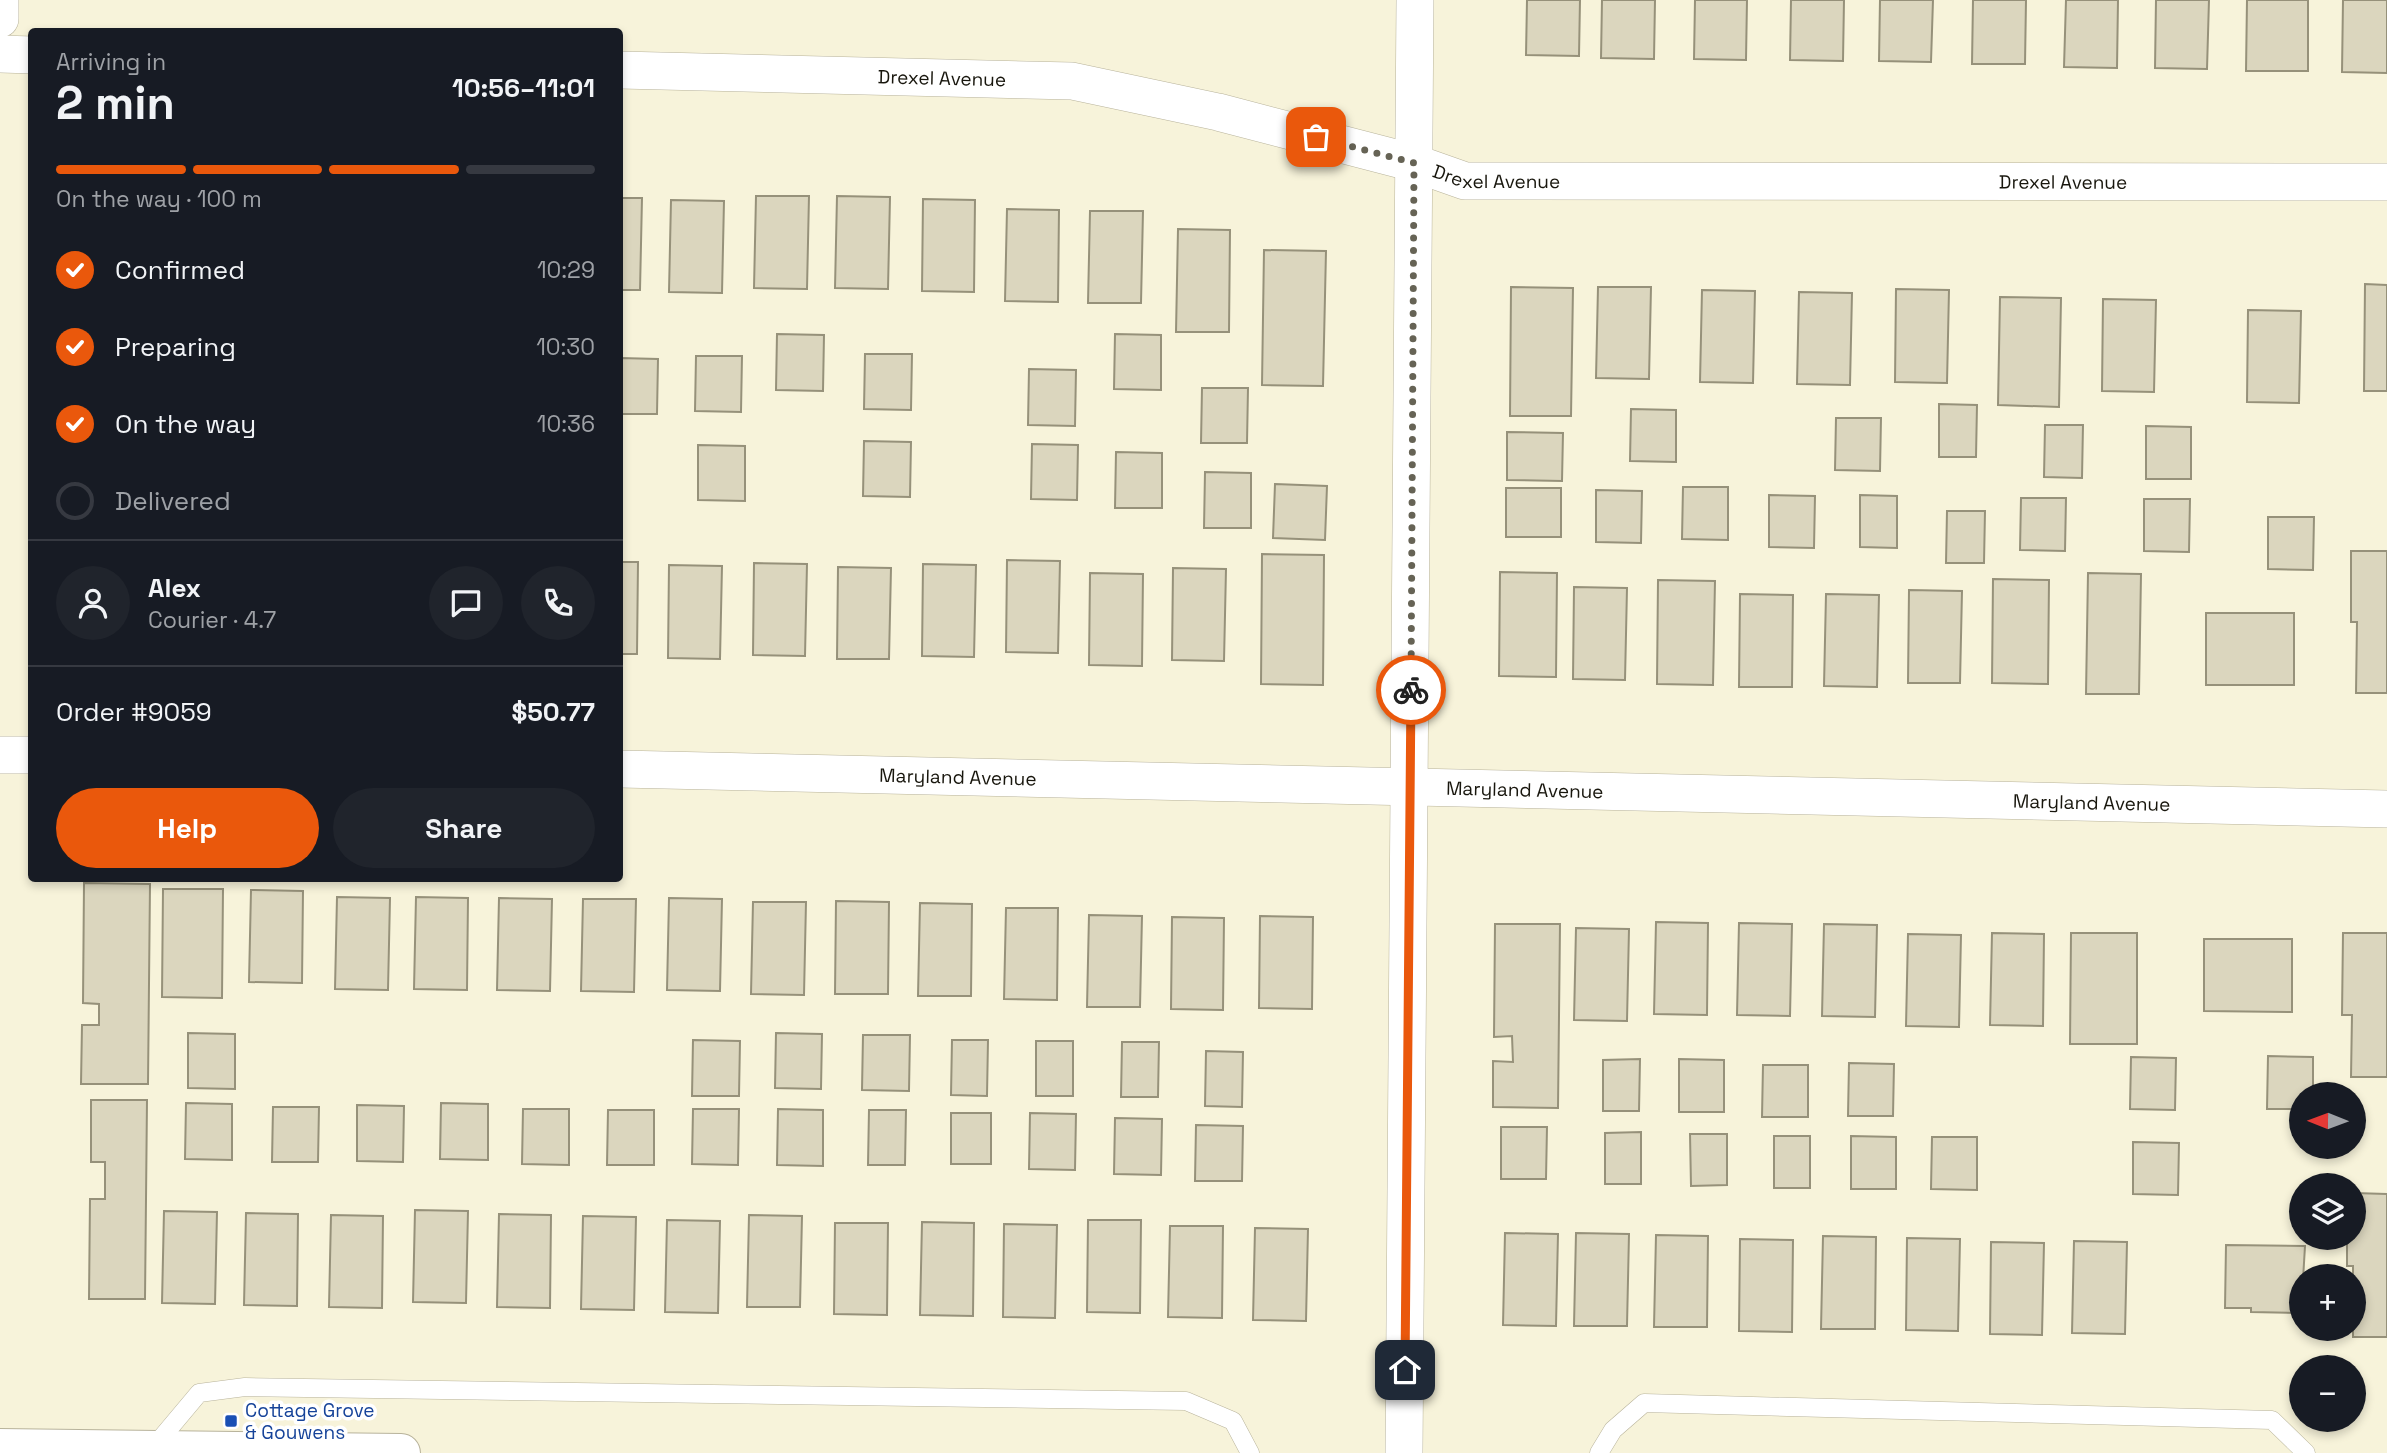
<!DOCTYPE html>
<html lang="en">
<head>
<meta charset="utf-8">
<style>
	:root { --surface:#171b24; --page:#20242c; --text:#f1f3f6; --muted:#9ea1a6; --line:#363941; --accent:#ea580c }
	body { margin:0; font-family:"Space Grotesk",sans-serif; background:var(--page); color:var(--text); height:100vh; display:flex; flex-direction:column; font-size:26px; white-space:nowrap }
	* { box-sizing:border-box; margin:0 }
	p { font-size:23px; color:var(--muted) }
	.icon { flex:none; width:38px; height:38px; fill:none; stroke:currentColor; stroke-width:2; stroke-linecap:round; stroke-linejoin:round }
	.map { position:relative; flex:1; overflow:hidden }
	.details { position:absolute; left:28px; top:28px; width:595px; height:854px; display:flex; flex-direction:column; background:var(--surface); border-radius:7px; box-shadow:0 4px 10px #0003 }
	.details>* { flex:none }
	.needle { width:46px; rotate:271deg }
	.fabs { position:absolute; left:2289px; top:1082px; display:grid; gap:14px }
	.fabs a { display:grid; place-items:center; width:77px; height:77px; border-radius:50%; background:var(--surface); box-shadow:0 4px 10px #0003; font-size:35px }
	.pin { position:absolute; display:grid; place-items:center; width:60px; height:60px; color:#fff; margin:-30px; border-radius:14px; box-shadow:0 4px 10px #0006 }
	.courier { position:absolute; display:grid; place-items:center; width:70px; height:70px; margin:-35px; border:5px solid #ea580c; border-radius:50%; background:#fff; color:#222; box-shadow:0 2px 9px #0007 }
	.summary em { font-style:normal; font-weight:700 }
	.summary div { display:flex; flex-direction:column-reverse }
	.summary { display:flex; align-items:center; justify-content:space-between; height:119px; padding:0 28px }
	h1 { font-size:46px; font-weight:700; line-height:52px }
	.bar { display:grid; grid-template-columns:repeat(4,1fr); gap:10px 7px; align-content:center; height:84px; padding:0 28px }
	.bar i { height:9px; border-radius:5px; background:var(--line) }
	.bar .on { background:var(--accent) }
	.bar p { grid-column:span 4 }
	.line { display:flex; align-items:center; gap:18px; padding:0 28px; border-top:2px solid var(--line) }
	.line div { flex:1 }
	.round { display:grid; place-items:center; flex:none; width:74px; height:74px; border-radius:37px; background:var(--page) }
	ol { padding:0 28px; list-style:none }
	li { display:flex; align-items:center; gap:21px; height:77px }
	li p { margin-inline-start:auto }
	li .icon { padding:7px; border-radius:50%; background:var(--accent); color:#fff; stroke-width:4 }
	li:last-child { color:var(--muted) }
	li i { width:38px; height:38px; border:4px solid var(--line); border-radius:50% }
	.primary-button { display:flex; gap:14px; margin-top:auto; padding:14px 28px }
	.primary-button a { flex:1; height:80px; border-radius:42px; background:var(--accent); color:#fff; font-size:28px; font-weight:700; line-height:80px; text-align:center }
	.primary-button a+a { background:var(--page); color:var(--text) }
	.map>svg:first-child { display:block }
	.building { fill:#dbd6be; stroke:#96917a; stroke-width:2 }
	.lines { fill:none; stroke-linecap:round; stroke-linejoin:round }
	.service-casing { stroke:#b8b39b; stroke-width:19 }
	.minor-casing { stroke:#b8b39b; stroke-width:38 }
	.secondary-casing { stroke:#b8b39b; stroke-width:40 }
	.service { stroke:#fff; stroke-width:18 }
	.minor { stroke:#fff; stroke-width:37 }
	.secondary { stroke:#fff; stroke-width:38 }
	.done { stroke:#666355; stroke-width:7; stroke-dasharray:0 12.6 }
	.route { stroke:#ea580c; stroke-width:9 }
	.transit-dot { fill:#1a4fb4; stroke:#fff; stroke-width:2.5 }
	.labels { text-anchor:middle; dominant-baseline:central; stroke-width:7; stroke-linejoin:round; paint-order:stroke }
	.street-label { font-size:19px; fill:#18160d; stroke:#fff }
	.transit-label { font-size:19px; fill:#164399; stroke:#fff; text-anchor:start }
</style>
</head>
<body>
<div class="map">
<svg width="2387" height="1453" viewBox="0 0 2387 1453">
	<rect width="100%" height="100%" fill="#f7f3da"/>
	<g class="building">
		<path d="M 1527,0 L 1580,0 L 1579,56 L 1526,55 Z"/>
		<path d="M 1602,0 L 1655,0 L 1654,59 L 1601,58 Z"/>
		<path d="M 1695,0 L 1747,0 L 1746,60 L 1694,59 Z"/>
		<path d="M 1791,0 L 1844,0 L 1843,61 L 1790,60 Z"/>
		<path d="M 1880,0 L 1933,0 L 1931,62 L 1879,61 Z"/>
		<path d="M 1973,0 L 2026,0 L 2025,64 L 1972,64 Z"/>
		<path d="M 2066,0 L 2118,0 L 2117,68 L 2064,67 Z"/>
		<path d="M 2156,0 L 2209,0 L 2207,69 L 2155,68 Z"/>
		<path d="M 2247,0 L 2308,0 L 2308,71 L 2246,71 Z"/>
		<path d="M 2343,0 L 2387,0 L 2387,73 L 2342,72 Z"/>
		<path d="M 756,196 L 809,196 L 807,289 L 754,288 Z"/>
		<path d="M 837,196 L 890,197 L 888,289 L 835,288 Z"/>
		<path d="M 620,198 L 642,198 L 640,290 L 620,290 Z"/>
		<path d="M 923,199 L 975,200 L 974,292 L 922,291 Z"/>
		<path d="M 671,200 L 724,201 L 722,293 L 669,292 Z"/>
		<path d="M 1007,209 L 1059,210 L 1058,302 L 1005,301 Z"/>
		<path d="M 1090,211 L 1143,211 L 1141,303 L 1088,303 Z"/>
		<path d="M 1178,229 L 1230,230 L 1229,332 L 1176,332 Z"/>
		<path d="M 1264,250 L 1326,251 L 1323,386 L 1262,385 Z"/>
		<path d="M 2365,284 L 2387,285 L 2387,391 L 2364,391 Z"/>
		<path d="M 1511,287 L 1573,288 L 1571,416 L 1510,416 Z"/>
		<path d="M 1598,287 L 1651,287 L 1649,379 L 1596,378 Z"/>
		<path d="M 1896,289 L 1949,290 L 1947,383 L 1895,382 Z"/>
		<path d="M 1702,290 L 1755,291 L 1753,383 L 1700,382 Z"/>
		<path d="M 1799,292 L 1852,293 L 1850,385 L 1797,384 Z"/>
		<path d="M 2000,297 L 2061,298 L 2059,407 L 1998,405 Z"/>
		<path d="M 2103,299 L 2156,300 L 2154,392 L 2102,391 Z"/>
		<path d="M 2248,310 L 2301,311 L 2299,403 L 2247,402 Z"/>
		<path d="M 777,334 L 824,335 L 823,391 L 776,390 Z"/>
		<path d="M 1115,334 L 1161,335 L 1161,390 L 1114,389 Z"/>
		<path d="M 865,354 L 912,354 L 911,410 L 864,409 Z"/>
		<path d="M 696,356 L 742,356 L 741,412 L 695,411 Z"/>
		<path d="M 620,358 L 658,359 L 657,414 L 620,414 Z"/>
		<path d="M 1029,369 L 1076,370 L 1075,426 L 1028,425 Z"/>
		<path d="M 1202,388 L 1248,388 L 1247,443 L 1201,443 Z"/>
		<path d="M 1939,404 L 1977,405 L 1976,457 L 1939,457 Z"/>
		<path d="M 1631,409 L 1676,410 L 1676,462 L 1630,461 Z"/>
		<path d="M 1836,418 L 1881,418 L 1880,471 L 1835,470 Z"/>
		<path d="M 2045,425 L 2083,425 L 2082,478 L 2044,477 Z"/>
		<path d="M 2146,426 L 2191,427 L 2191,479 L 2146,479 Z"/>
		<path d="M 1507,432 L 1563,433 L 1562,481 L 1507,480 Z"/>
		<path d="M 864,441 L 911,442 L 910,497 L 863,496 Z"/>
		<path d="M 1032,444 L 1078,445 L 1077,500 L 1031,499 Z"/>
		<path d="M 698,445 L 745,446 L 745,501 L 698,500 Z"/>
		<path d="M 1116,452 L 1162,453 L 1162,508 L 1115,508 Z"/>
		<path d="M 1205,472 L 1251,473 L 1251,528 L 1204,528 Z"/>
		<path d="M 1275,484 L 1327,486 L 1325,540 L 1273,538 Z"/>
		<path d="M 1683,487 L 1728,487 L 1728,540 L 1682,539 Z"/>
		<rect x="1506" y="488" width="55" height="49"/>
		<path d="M 1596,490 L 1642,491 L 1641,543 L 1596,542 Z"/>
		<path d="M 1769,495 L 1815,496 L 1814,548 L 1769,547 Z"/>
		<path d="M 1860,495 L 1897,496 L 1897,548 L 1860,547 Z"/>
		<path d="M 2021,498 L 2066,498 L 2065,551 L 2020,550 Z"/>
		<path d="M 2144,499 L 2190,499 L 2189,552 L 2144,551 Z"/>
		<path d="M 1947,511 L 1985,511 L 1984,563 L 1946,563 Z"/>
		<path d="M 2268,517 L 2314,517 L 2313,570 L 2268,569 Z"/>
		<path d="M 2351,551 L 2387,551 L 2387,693 L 2356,693 L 2357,622 L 2351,622 Z"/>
		<path d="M 1262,554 L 1324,555 L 1323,685 L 1261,684 Z"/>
		<path d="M 1007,560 L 1060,561 L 1058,653 L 1006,652 Z"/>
		<path d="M 620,562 L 638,562 L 637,654 L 620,654 Z"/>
		<path d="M 754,563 L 807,564 L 805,656 L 753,655 Z"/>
		<path d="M 923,564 L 976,565 L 974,657 L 922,656 Z"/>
		<path d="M 669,565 L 722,566 L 720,659 L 668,658 Z"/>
		<path d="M 838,567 L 891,568 L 889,659 L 837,659 Z"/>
		<path d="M 1173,568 L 1226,569 L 1224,661 L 1172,660 Z"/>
		<path d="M 1500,572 L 1557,573 L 1556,677 L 1499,676 Z"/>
		<path d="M 1090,573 L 1143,574 L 1142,666 L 1089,665 Z"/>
		<path d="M 2088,573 L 2141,574 L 2139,694 L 2086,694 Z"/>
		<path d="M 1993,579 L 2049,580 L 2048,684 L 1992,683 Z"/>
		<path d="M 1658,580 L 1715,581 L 1713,685 L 1657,684 Z"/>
		<path d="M 1574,587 L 1627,588 L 1625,680 L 1573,679 Z"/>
		<path d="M 1909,590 L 1962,591 L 1960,683 L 1908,683 Z"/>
		<path d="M 1740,594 L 1793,595 L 1792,687 L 1739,687 Z"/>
		<path d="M 1826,594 L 1879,595 L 1877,687 L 1824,686 Z"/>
		<rect x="2206" y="613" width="88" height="72"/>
		<path d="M 84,883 L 150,884 L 148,1084 L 81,1084 L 82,1025 L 99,1025 L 99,1004 L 83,1003 Z"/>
		<path d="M 163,889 L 223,889 L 222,998 L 162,997 Z"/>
		<path d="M 251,890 L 303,891 L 302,983 L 249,982 Z"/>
		<path d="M 337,897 L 390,898 L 388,990 L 335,989 Z"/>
		<path d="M 416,897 L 468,898 L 467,990 L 414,989 Z"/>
		<path d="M 499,898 L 552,899 L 550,991 L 497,990 Z"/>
		<path d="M 669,898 L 722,899 L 720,991 L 667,990 Z"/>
		<path d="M 583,899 L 636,899 L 634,992 L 581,991 Z"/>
		<path d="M 836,901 L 889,902 L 888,994 L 835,994 Z"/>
		<path d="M 753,902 L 806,902 L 804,995 L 751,994 Z"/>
		<path d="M 920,903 L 972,904 L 971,996 L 918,996 Z"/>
		<path d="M 1006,908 L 1058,908 L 1057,1000 L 1004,999 Z"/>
		<path d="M 1089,915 L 1142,916 L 1140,1007 L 1087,1007 Z"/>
		<path d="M 1260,916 L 1313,917 L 1312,1009 L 1259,1008 Z"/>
		<path d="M 1172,917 L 1224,918 L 1223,1010 L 1171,1009 Z"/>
		<path d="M 1656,922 L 1708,923 L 1707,1015 L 1654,1014 Z"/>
		<path d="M 1739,923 L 1792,924 L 1790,1016 L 1737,1015 Z"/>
		<path d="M 1495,924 L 1560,924 L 1558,1108 L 1493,1107 L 1493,1061 L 1513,1062 L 1512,1036 L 1494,1037 Z"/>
		<path d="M 1824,924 L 1877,925 L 1875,1017 L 1822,1016 Z"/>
		<path d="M 1576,928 L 1629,929 L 1627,1021 L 1574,1020 Z"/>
		<path d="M 1992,933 L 2044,934 L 2043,1026 L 1990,1025 Z"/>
		<path d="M 2071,933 L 2137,933 L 2137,1044 L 2070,1044 Z"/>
		<path d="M 2343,933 L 2387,933 L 2387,1077 L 2351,1077 L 2352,1015 L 2342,1015 Z"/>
		<path d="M 1908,934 L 1961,935 L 1959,1027 L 1906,1026 Z"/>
		<path d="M 2204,939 L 2292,939 L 2292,1012 L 2204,1011 Z"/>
		<path d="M 188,1033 L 235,1034 L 235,1089 L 188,1088 Z"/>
		<path d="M 776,1033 L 822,1034 L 821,1089 L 775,1088 Z"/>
		<path d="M 863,1035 L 910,1035 L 909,1091 L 862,1090 Z"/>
		<path d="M 693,1040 L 740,1041 L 739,1096 L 692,1096 Z"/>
		<path d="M 952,1040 L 988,1040 L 987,1096 L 951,1095 Z"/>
		<rect x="1036" y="1041" width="37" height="55"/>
		<path d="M 1122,1042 L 1159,1042 L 1158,1097 L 1121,1097 Z"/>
		<path d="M 1206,1051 L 1243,1052 L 1242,1107 L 1205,1106 Z"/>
		<path d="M 2268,1056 L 2313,1057 L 2313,1094 L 2301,1094 L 2301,1109 L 2267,1109 Z"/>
		<path d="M 2131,1057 L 2176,1058 L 2175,1110 L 2130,1109 Z"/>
		<path d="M 1640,1059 L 1639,1111 L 1603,1111 L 1603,1060 Z"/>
		<path d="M 1679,1059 L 1724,1060 L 1724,1112 L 1679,1112 Z"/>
		<path d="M 1849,1063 L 1894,1064 L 1893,1116 L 1848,1116 Z"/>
		<path d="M 1763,1065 L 1808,1065 L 1808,1117 L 1762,1117 Z"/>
		<path d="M 91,1100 L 147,1100 L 145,1299 L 89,1299 L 90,1199 L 105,1199 L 105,1162 L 91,1162 Z"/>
		<path d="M 186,1103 L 232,1104 L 232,1160 L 185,1159 Z"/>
		<path d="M 441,1103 L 488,1104 L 488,1160 L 440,1159 Z"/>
		<path d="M 357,1105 L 404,1106 L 403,1162 L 357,1161 Z"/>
		<path d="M 273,1107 L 319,1107 L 318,1162 L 272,1162 Z"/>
		<path d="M 523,1109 L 569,1109 L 569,1165 L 522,1164 Z"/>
		<path d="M 693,1109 L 739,1109 L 738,1165 L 692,1164 Z"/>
		<path d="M 778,1109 L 823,1110 L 823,1166 L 777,1165 Z"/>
		<path d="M 608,1110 L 654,1110 L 654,1165 L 607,1165 Z"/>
		<path d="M 869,1110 L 906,1110 L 905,1165 L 868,1165 Z"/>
		<rect x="951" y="1113" width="40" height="51"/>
		<path d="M 1030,1113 L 1076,1114 L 1075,1170 L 1029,1169 Z"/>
		<path d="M 1115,1118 L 1162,1119 L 1161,1175 L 1114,1174 Z"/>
		<path d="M 1196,1125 L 1243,1126 L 1242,1181 L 1195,1181 Z"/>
		<path d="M 1501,1127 L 1547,1127 L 1546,1179 L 1501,1179 Z"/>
		<path d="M 1641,1132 L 1641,1184 L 1605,1184 L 1605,1133 Z"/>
		<path d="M 1690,1134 L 1727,1134 L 1727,1185 L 1691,1186 Z"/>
		<rect x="1774" y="1136" width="36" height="52"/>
		<path d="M 1851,1136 L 1896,1137 L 1896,1189 L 1851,1189 Z"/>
		<path d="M 1932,1137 L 1977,1137 L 1977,1190 L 1931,1189 Z"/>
		<path d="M 2133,1142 L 2179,1143 L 2178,1195 L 2133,1194 Z"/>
		<path d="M 2354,1193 L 2387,1194 L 2387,1337 L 2353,1337 L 2353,1266 L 2347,1266 L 2347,1237 L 2354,1237 Z"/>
		<path d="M 415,1210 L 468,1211 L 466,1303 L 413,1302 Z"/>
		<path d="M 164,1211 L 217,1212 L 215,1304 L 162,1303 Z"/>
		<path d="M 246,1213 L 298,1214 L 297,1306 L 244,1305 Z"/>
		<path d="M 499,1214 L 551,1215 L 550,1308 L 497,1307 Z"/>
		<path d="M 331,1215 L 383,1216 L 382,1308 L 329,1307 Z"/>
		<path d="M 749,1215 L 802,1216 L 800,1307 L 747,1307 Z"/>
		<path d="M 583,1216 L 636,1217 L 634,1310 L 581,1309 Z"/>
		<path d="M 667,1220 L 720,1221 L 718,1313 L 665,1312 Z"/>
		<path d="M 1088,1220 L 1141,1220 L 1140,1313 L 1087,1312 Z"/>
		<path d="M 922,1222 L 974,1223 L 973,1316 L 920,1315 Z"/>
		<path d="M 835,1223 L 888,1223 L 887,1315 L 834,1314 Z"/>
		<path d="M 1004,1224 L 1057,1225 L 1055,1318 L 1003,1317 Z"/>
		<path d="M 1170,1226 L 1223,1226 L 1222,1318 L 1168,1317 Z"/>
		<path d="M 1255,1228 L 1308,1229 L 1306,1321 L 1253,1320 Z"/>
		<path d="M 1505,1233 L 1558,1234 L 1556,1326 L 1503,1325 Z"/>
		<path d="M 1576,1233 L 1629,1234 L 1627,1326 L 1574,1326 Z"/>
		<path d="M 1656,1235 L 1708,1236 L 1707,1327 L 1654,1327 Z"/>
		<path d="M 1823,1236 L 1876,1237 L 1875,1329 L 1821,1329 Z"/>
		<path d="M 1907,1238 L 1960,1239 L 1958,1331 L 1906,1330 Z"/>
		<path d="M 1740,1239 L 1793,1240 L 1792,1332 L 1739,1331 Z"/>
		<path d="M 2074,1241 L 2127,1242 L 2125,1334 L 2072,1333 Z"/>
		<path d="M 1991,1242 L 2044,1243 L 2042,1335 L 1990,1334 Z"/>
		<path d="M 2226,1245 L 2305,1246 L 2301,1313 L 2251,1312 L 2251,1308 L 2225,1308 Z"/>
	</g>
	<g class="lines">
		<g class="service-casing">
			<g id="service">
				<path d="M 152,1449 L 199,1393 L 245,1387 L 1186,1401 L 1233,1421 L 1250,1453"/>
				<path d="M 1599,1453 L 1613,1430 L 1644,1403 L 2272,1420 L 2306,1453"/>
			</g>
		</g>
		<g class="minor-casing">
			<g id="minor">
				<path d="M 0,19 L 0,0"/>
				<path d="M 0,54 L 32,55"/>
				<path id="s1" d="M 620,70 L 1072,81 L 1218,112 L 1414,163 L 1465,181 L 2387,182"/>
				<path d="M 0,755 L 32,755"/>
				<path id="s2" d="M 620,769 L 2387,809"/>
				<path d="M 1404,1453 L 1415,0"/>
			</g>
		</g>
		<g class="secondary-casing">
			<path id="secondary" d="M 0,1448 L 401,1453"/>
		</g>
		<use href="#service" class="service"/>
		<use href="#minor" class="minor"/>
		<use href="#secondary" class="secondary"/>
	</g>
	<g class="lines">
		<path class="done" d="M 1316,137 L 1414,163 L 1411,690"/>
		<path class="route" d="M 1405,1370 L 1411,690"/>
	</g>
	<rect class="transit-dot" x="224" y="1414" width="14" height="14" rx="3.5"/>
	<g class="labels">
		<g class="street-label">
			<text stroke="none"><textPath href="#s1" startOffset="322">Drexel Avenue</textPath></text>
			<text stroke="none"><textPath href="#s1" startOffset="889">Drexel Avenue</textPath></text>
			<text stroke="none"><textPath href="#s1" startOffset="1456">Drexel Avenue</textPath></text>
			<text stroke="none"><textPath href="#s2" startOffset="338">Maryland Avenue</textPath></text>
			<text stroke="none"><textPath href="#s2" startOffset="905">Maryland Avenue</textPath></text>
			<text stroke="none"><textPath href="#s2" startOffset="1472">Maryland Avenue</textPath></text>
		</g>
		<g class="transit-label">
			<text x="245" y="1410">Cottage Grove<tspan x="245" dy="22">&amp; Gouwens</tspan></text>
		</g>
	</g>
</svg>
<div class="fabs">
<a><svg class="needle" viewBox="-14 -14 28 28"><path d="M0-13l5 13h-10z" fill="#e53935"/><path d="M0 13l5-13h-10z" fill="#9ea1a6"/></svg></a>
<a><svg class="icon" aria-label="layers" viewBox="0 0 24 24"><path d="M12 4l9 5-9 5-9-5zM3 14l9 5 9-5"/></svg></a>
<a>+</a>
<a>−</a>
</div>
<div class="pin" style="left:1316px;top:137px;background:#ea580c"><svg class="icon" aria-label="bag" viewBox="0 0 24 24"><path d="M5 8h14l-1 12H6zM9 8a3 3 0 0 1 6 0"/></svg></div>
<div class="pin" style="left:1405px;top:1370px;background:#1f2937"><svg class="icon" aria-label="home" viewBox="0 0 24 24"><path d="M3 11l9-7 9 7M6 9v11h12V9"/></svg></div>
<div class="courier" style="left:1411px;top:690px"><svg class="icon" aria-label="bike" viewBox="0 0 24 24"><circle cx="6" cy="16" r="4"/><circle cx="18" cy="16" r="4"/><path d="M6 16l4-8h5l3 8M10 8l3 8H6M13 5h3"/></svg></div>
<section class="details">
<div class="summary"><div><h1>2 min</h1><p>Arriving in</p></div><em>10:56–11:01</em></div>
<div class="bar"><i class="on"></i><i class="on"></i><i class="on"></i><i></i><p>On the way · 100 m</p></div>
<ol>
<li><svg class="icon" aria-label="check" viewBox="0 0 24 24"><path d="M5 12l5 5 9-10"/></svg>Confirmed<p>10:29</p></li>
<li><svg class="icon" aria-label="check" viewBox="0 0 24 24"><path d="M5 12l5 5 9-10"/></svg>Preparing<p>10:30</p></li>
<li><svg class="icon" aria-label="check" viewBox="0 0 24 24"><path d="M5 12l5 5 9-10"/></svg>On the way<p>10:36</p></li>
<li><i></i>Delivered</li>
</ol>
<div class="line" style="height:126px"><a class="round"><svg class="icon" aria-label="person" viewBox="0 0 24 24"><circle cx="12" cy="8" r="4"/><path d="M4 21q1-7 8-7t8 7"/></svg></a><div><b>Alex</b><p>Courier · 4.7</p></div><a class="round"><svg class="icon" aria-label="chat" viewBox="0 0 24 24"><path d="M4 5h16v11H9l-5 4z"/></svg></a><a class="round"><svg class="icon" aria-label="phone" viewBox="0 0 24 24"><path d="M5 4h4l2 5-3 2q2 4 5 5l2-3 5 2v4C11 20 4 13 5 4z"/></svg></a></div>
<div class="line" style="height:91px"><div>Order #9059</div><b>$50.77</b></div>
<div class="primary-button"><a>Help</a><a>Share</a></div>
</section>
</div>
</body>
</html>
